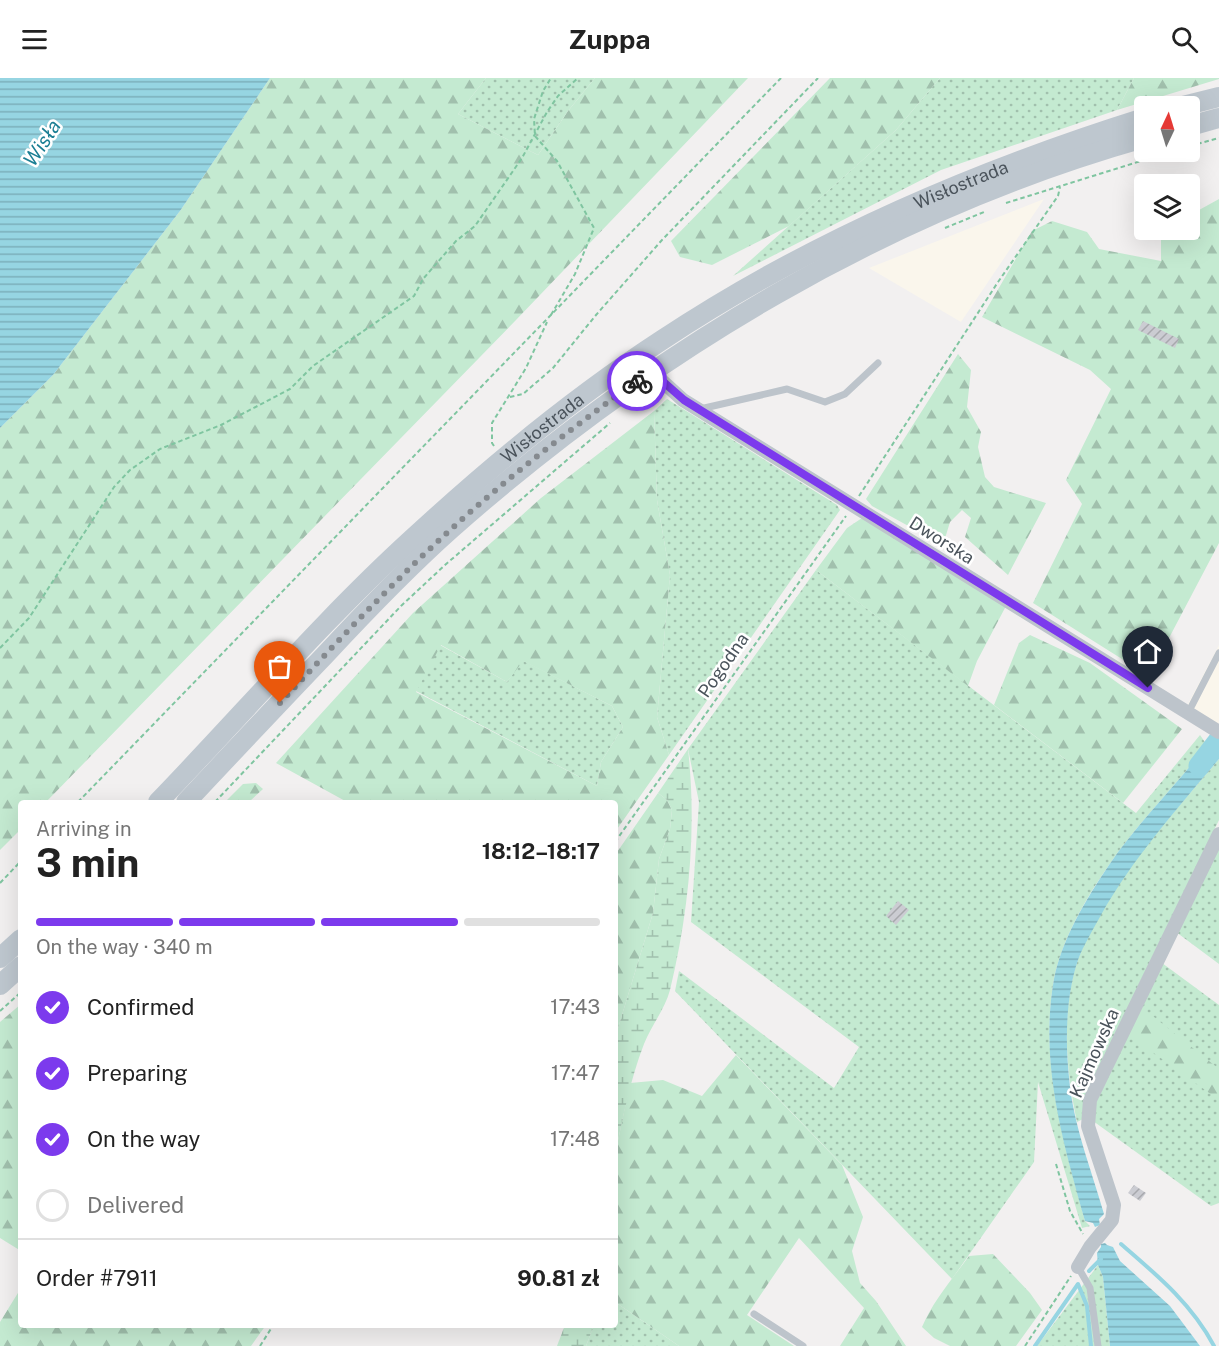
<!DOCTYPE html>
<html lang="en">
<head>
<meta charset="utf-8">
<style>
	:root { --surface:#fff; --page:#f6f6f6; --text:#222; --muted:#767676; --line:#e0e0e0; --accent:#7c3aed }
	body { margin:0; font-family:"Public Sans",sans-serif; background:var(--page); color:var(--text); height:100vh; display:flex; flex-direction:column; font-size:22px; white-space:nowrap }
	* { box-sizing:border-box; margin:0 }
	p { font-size:20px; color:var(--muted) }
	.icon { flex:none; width:33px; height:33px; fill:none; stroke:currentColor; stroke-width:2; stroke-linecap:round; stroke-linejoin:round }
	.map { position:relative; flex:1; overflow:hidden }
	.details { position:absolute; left:18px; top:722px; width:600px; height:528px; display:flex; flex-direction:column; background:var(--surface); border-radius:6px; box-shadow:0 6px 24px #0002 }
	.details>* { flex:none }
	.needle { width:39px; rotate:4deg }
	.controls { position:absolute; left:1134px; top:18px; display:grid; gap:12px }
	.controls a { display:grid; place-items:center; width:66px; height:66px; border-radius:6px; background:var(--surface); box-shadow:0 6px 24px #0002; font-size:30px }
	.pin { position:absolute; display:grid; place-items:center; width:51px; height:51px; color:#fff; margin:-62px -26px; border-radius:50% 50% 50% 0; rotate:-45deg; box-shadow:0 0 6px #0007 }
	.pin .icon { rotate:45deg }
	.courier { position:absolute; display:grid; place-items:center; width:60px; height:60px; margin:-30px; border:4px solid #7c3aed; border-radius:50%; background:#fff; color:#222; box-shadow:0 2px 8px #0007 }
	.head em { font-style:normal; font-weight:700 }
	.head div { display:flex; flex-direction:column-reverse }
	.head { display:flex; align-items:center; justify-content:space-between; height:102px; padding:0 18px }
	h1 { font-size:39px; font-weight:700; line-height:45px }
	.bar { display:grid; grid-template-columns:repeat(4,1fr); gap:9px 6px; align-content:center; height:72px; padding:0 18px }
	.bar i { height:8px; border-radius:4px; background:var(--line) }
	.bar .current { background:var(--accent) }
	.bar p { grid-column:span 4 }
	.line { display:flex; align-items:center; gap:15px; padding:0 18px; border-top:2px solid var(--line) }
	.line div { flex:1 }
	ol { padding:0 18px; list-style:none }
	li { display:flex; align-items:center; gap:18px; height:66px }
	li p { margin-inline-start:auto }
	li .icon { padding:6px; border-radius:50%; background:var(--accent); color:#fff; stroke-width:4 }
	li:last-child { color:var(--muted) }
	li i { width:33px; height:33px; border:3px solid var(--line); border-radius:50% }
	header { display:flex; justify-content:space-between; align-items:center; height:78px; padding:0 18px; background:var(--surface); font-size:27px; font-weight:700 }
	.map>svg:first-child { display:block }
	.commercial { fill:#faf6ec }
	.grass { fill:url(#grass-dots) }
	.forest { fill:url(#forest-firs); fill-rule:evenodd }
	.wetland { fill:url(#wetland-marsh) }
	.water { fill:url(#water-rules) }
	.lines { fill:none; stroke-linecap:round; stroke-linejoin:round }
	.stream { stroke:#96d5e2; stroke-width:4 }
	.river { stroke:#96d5e2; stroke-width:21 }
	.building { fill:url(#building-hatch) }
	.path { stroke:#7fc5a0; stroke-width:2; stroke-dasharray:4.5 3; stroke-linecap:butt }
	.lane { stroke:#bdc4cb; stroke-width:7 }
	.street { stroke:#bdc4cb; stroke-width:14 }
	.secondary { stroke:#bec7cf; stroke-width:20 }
	.done { stroke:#858a8f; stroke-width:6; stroke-dasharray:0 10.8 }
	.route { stroke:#7c3aed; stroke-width:8 }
	.labels { text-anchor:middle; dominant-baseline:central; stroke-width:5; stroke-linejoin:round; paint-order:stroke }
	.street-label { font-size:18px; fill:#4a535b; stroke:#fff }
	.water-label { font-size:20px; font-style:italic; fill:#1c7f94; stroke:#fff }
</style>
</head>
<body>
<header><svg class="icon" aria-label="menu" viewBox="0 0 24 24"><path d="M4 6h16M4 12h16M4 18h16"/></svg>Zuppa<svg class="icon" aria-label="search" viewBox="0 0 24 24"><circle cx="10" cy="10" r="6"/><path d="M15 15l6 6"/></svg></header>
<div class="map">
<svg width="1219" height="1268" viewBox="0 0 1219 1268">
	<defs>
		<pattern id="grass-dots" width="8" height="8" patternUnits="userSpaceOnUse" patternTransform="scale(1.5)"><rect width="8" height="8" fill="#c4ead1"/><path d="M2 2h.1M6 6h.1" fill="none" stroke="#a1c0ad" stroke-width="1.8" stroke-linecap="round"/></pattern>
		<pattern id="forest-firs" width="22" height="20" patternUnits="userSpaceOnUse" patternTransform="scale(1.5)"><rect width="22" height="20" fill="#c4ead1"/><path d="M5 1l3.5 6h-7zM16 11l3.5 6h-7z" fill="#a1c0ad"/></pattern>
		<pattern id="wetland-marsh" width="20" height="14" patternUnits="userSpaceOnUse" patternTransform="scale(1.5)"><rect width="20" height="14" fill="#c4ead1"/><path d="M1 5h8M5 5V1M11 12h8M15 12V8" fill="none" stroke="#a1c0ad"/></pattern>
		<pattern id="water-rules" width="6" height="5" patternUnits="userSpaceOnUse" patternTransform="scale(1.5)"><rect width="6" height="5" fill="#96d5e2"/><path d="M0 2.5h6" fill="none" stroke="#7cafba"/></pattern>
		<pattern id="building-hatch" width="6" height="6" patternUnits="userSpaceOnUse" patternTransform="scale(1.5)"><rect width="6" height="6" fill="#cbccd2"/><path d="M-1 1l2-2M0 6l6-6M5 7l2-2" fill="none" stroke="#a7a8ad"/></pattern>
	</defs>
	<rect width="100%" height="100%" fill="#f2f0f0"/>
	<g class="commercial">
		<path d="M 1044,121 L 961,244 L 869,190 Z"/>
		<path d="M 1219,567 L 1219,648 L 1187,628 Z"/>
	</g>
	<g class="grass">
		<path d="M 486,0 L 595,0 L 568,33 L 538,77 L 458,36 Z"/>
		<path d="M 940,0 L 1134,0 L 1117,32 L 941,92 L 733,198 L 896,52 Z"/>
		<path d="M 667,321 L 837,427 L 840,432 L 669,677 L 657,639 L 670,497 L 657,422 L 654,333 Z"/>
		<path d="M 816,492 L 1136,735 L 1200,657 L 1207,667 C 1176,708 1138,744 1109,787 C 1086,820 1062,861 1054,901 C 1039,984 1064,1064 1085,1143 L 1090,1148 L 1082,1150 L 1038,1004 L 1034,1084 L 952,1201 L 675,913 L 679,893 L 834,1010 L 859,969 L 691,844 L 699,724 L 688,671 Z"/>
		<path d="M 440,567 L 507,604 L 522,582 L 612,628 L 623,649 L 601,684 L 597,708 L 416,613 Z"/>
		<path d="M 1219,681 L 1219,742 L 1139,906 L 1083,1041 L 1077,1044 C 1067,998 1062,946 1073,899 C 1091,825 1170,739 1219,681 Z"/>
		<path d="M 1219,766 L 1219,886 L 1176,854 Z"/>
		<path d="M 1162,885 L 1219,927 L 1219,1125 L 1211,1128 L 1093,1043 L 1094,1029 Z"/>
		<path d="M 1098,1187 L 1103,1199 L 1110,1268 L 1037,1268 Z"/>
		<path d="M 615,1224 L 679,1268 L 586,1268 L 594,1247 L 615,1246 Z"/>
	</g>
	<g class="forest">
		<path d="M 270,0 L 486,0 L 458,36 L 538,77 L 568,33 L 595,0 L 748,0 L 516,242 L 46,724 L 21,724 L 21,751 L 0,772 L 0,350 L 53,297 L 180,133 Z"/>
		<path d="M 830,0 L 940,0 L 896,52 L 789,148 L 712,187 L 680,179 L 671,163 Z"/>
		<path d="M 1134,0 L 1219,0 L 1219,1 L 1117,32 Z"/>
		<path d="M 1219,121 L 1219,465 L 1149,598 L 1033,525 L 1082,426 L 1066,402 L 1111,311 L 1090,292 L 982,239 L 1032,153 L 1052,143 L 1087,154 L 1099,171 L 1161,183 L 1161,152 L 1190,152 L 1190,137 Z"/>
		<path d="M 958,276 L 971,292 L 967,329 L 981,354 L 978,369 L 985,399 L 994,409 L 1046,425 L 1008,497 L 965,459 L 971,440 L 962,432 L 950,444 L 943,467 L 872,428 L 866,421 Z"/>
		<path d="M 654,333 L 657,422 L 670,497 L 657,639 L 669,677 L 615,754 L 615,724 L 347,724 L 276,685 L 413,535 L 541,420 ZM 441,567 L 507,604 L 523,583 L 612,628 L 623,649 L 601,684 L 597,708 L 416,614 Z"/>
		<path d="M 862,440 L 1006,528 L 977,583 L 968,608 L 816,492 L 847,450 Z"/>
		<path d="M 1030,557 L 1090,585 L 1182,651 L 1123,725 L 994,627 L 1019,565 Z"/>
		<path d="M 256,705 L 263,711 L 249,724 L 225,724 L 243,706 Z"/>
		<path d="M 658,715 L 667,722 L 672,732 L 670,751 L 659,781 L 653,835 L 615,960 L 615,777 Z"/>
		<path d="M 21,926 L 21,1173 L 0,1160 L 0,944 Z"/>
		<path d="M 1139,932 L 1149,935 L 1219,991 L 1219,1022 L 1144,968 L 1132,961 L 1128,954 Z"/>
		<path d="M 736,977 L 842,1087 L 863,1139 L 852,1173 L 860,1205 L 876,1223 L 906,1268 L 840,1268 L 864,1230 L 799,1160 L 747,1237 L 794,1268 L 679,1268 L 615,1224 L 615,1077 L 630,1005 L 663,1002 L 702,1018 Z"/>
		<path d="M 993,1176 L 1030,1215 L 1042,1232 L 1016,1268 L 950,1268 L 934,1260 L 922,1249 C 933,1223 953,1200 969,1178 Z"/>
		<path d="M 21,1210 L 21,1246 L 266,1247 L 251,1268 L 0,1268 L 0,1244 Z"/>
	</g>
	<g class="wetland">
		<path d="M 688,671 C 697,750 689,834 670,912 C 665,931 651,948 644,966 C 630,1002 623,1039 615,1077 L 615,960 L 653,835 L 659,781 L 670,751 L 672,732 L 667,722 L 658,715 Z"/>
		<path d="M 565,1247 L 594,1247 L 586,1268 L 557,1268 Z"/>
	</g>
	<g class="water">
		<path d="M 0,0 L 270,0 L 180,133 L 53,297 L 0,350 Z"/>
		<path d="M 1216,666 L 1219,668 L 1219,681 C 1177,731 1133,780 1101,837 C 1093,852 1084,866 1078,882 C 1066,918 1065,961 1069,999 C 1073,1047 1091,1090 1104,1136 L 1099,1141 L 1100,1147 L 1095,1149 L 1093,1145 L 1085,1143 C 1063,1064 1039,984 1054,901 C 1062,861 1086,821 1109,787 C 1138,744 1176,708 1207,667 Z"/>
		<path d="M 1105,1165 L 1107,1167 L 1113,1169 L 1120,1183 L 1170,1228 L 1200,1268 L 1110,1268 L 1103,1199 L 1098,1187 L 1097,1175 L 1101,1169 L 1101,1166 Z"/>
	</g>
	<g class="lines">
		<g class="stream">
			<path d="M 1121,1166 C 1157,1197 1192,1226 1214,1268"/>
			<path d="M 1089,1193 L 1101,1181"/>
			<path d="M 1035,1268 L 1078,1206 L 1087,1228 L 1091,1268"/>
		</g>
		<path class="river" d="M 1199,688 L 1219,662"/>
	</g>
	<g class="building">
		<path d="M 1143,243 L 1179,261 L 1175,270 L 1138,252 Z"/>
		<path d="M 898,823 L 909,832 L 896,847 L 886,838 Z"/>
		<path d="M 1134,1107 L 1146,1115 L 1140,1123 L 1128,1115 Z"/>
	</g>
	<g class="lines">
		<g class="path">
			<path d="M 1190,68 L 1219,60"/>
			<path d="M 1006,125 L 1170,74"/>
			<path d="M 945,150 L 984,134"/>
			<path d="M 551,237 L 575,196 L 594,150 L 557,83 L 535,58 L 534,41 L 543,13 L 551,0"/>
			<path d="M 510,319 L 523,316 L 553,290 L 596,237 L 662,162 L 818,0"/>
			<path d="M 494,368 L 492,365 L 492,345 L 526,290 L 547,244"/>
			<path d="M 859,418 L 998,204 L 1058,118 L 1060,109"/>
			<path d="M 0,570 L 29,540 L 114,409 L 130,392 L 160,371 L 221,347 L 290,311 L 313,288 L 414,218 L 423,201 L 456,163 L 475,148 L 522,80 L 547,34 L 558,18 L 578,0"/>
			<path d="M 78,724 L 781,0"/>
			<path d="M 215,724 L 401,528 L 445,487 L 610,345"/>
			<path d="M 615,764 L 846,438"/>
			<path d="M 0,805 L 21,783"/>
			<path d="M 0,933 L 21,914"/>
			<path d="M 1056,1086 L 1070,1133 L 1083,1156"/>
			<path d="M 260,1268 L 274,1246"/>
			<path d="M 1025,1268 L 1071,1198"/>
		</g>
		<g class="lane">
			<path d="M 700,331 L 787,311 L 825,324 L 845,316 L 878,285"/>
			<path d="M 1188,635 L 1219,575"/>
			<path d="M 1078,1189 L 1090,1210 L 1098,1268"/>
			<path d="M 754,1236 L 803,1268"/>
		</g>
		<g class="street">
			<path d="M 651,293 L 683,322 L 1219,654"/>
			<path d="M 1078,1189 L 1090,1169 L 1112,1142 L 1114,1127 L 1088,1048 L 1090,1022 L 1219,756"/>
		</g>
		<g class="secondary">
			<path d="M 1183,28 L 1219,19"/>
			<path d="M 1190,48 L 1219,40"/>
			<path id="s1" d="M 158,724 C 243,636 323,542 413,460 C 491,388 573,320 662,262 C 811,163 975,93 1144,40"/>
			<path d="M 186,724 C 232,675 278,626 325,577 C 365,534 406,491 451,451 C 651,274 886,133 1144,60"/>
			<path d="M 0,880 L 21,861"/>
			<path d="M 0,907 L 21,888"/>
		</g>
	</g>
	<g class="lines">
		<path class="done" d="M 280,625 C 335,566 390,507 449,453 C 508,399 572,350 637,303"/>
		<path class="route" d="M 637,303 L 651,293 L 684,322 L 1148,610"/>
	</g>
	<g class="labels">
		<g class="street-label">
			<text stroke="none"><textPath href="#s1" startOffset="1023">Wisłostrada</textPath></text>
			<text stroke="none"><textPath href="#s1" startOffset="537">Wisłostrada</textPath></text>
			<text transform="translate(942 462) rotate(32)">Dworska</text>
			<text transform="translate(723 587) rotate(-55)">Pogodna</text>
			<text transform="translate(1094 975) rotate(-66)">Kajmowska</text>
		</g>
		<g class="water-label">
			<text transform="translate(42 65) rotate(-57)">Wisła</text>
		</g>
	</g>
</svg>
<div class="controls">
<a><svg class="needle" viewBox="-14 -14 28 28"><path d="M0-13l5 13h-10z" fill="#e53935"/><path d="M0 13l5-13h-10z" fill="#767676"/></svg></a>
<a><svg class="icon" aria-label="layers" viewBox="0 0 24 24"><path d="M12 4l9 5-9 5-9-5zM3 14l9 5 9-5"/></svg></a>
</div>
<div class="pin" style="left:280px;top:625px;background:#ea580c"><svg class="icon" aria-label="bag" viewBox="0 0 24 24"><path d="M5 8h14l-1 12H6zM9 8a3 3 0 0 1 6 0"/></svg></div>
<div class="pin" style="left:1148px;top:610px;background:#1f2937"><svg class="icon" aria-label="home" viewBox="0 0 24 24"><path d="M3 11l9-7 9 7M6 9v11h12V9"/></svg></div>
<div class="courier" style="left:637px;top:303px"><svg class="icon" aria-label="bike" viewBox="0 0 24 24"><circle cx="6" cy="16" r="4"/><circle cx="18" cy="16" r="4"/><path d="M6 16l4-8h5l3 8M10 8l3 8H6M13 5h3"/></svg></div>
<section class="details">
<div class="head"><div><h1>3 min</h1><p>Arriving in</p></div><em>18:12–18:17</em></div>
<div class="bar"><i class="current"></i><i class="current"></i><i class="current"></i><i></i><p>On the way · 340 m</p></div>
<ol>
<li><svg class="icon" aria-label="check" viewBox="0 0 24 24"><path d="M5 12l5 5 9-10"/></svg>Confirmed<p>17:43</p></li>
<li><svg class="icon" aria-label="check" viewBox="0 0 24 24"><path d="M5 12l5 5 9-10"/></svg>Preparing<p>17:47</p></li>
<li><svg class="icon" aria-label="check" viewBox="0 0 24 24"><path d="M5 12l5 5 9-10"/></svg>On the way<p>17:48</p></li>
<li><i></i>Delivered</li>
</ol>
<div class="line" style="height:78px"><div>Order #7911</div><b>90.81 zł</b></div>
</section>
</div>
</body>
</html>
